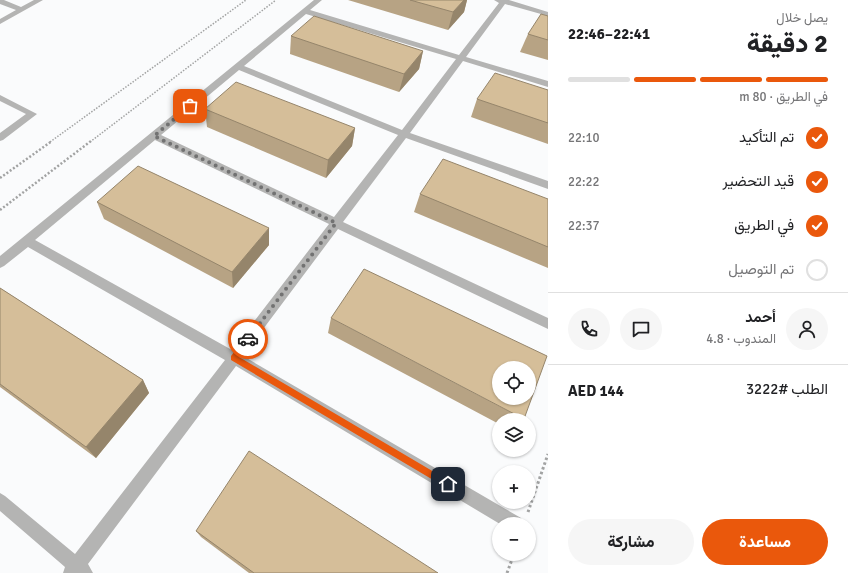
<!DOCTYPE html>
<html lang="ar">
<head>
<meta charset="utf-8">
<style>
	:root { --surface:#fff; --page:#f6f6f6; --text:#202124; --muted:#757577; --line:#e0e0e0; --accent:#ea580c }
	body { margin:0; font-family:Signika,Vazirmatn,sans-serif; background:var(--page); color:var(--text); direction:rtl; height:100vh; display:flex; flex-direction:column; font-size:15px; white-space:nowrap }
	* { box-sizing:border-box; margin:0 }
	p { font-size:13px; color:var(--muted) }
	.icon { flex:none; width:22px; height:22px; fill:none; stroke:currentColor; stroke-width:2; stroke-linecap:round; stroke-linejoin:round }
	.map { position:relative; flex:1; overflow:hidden; direction:ltr }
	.drawer { display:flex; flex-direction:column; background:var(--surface); width:300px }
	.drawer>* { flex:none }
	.controls { position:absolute; left:492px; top:361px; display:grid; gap:8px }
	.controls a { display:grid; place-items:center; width:44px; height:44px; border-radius:50%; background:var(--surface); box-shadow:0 1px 3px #0004; font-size:20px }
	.pin { position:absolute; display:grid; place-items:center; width:34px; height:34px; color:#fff; margin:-17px; border-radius:8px; box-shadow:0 2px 6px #0006 }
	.courier { position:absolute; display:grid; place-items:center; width:40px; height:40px; margin:-20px; border:3px solid #ea580c; border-radius:50%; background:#fff; color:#222; box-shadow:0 1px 5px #0007 }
	.head em { font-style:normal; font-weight:800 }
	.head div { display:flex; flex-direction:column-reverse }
	.head { display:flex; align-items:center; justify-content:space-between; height:68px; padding:0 20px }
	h1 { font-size:26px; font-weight:800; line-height:30px }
	.bar { display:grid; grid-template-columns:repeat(4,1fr); gap:6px 4px; align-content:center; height:48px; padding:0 20px }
	.bar i { height:5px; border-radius:3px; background:var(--line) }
	.bar .current { background:var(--accent) }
	.bar p { grid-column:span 4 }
	.line { display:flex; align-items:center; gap:10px; padding:0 20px; border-top:1px solid var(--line) }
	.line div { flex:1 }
	.round { display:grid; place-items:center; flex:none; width:42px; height:42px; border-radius:21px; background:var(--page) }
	ol { padding:0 20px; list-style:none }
	li { display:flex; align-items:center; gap:12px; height:44px }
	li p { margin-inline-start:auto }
	li .icon { padding:4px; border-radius:50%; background:var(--accent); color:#fff; stroke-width:4 }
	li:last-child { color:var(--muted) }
	li i { width:22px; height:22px; border:2px solid var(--line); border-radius:50% }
	.cta { display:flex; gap:8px; margin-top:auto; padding:8px 20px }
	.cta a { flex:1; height:46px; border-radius:24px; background:var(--accent); color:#fff; font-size:16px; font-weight:800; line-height:46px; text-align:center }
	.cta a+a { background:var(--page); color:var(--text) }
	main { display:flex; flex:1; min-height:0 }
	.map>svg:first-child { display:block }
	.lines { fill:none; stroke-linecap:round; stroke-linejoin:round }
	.path-far2 { stroke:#a2a3a3; stroke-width:1.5; stroke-dasharray:1.5 1.5; stroke-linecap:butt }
	.path-far1 { stroke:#a2a3a3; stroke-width:2.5; stroke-dasharray:2 2; stroke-linecap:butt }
	.path { stroke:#a2a3a3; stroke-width:3; stroke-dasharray:2.5 2.5; stroke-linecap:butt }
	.minor { fill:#b4b4b3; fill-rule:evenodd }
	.wall { fill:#b7a384 }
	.shaded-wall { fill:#95856b }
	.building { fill:#d5be99; stroke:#95856b; fill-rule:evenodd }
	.route { fill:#ea580c }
	.done { stroke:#727272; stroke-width:4; stroke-dasharray:0 7.2 }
</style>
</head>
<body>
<main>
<section class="drawer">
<div class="head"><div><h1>2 دقيقة</h1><p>يصل خلال</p></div><em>22:41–22:46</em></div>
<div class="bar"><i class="current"></i><i class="current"></i><i class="current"></i><i></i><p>في الطريق · 80 m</p></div>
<ol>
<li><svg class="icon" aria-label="check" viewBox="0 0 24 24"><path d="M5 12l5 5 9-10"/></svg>تم التأكيد<p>22:10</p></li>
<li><svg class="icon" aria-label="check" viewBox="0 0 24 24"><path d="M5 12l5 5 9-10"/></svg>قيد التحضير<p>22:22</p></li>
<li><svg class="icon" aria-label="check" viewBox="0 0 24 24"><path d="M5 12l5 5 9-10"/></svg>في الطريق<p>22:37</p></li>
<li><i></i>تم التوصيل</li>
</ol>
<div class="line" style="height:72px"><a class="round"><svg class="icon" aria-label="person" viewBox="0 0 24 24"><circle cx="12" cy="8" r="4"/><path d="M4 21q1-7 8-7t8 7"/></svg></a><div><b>أحمد</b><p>المندوب · 4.8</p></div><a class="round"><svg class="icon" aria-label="chat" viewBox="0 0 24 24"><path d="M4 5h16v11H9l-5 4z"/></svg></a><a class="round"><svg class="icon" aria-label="phone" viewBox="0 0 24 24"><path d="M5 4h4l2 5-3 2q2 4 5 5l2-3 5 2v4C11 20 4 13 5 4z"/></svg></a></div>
<div class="line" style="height:52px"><div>الطلب #3222</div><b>AED 144</b></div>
<div class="cta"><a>مساعدة</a><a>مشاركة</a></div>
</section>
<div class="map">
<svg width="548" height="573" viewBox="0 0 548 573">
	<rect width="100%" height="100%" fill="#fafbfc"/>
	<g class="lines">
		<g class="path-far2">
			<path d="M 50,142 L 246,0"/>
			<path d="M 90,142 L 276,0"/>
		</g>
		<g class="path-far1">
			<path d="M 0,178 L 52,141"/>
			<path d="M 0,210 L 91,141"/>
		</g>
		<g class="path">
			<path d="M 528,512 L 548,454"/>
			<path d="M 507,573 L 514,554"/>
		</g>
		<g class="minor">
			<path d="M 0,0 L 4,0 L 21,7 L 34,0 L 43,0 L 0,24 L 0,19 L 16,10 L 0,4 Z"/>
			<path d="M 314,0 L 322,0 L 310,10 L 459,55 L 499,3 L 494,0 L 509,0 L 548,12 L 548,16 L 505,4 L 466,57 L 548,81 L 548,87 L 463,61 L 410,133 L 548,181 L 548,189 L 406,138 L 343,222 L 548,318 L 548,329 L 338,229 L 243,356 L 521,518 L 523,524 L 500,524 L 236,366 L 88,564 L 93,573 L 63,573 L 65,567 L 0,511 L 0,493 L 5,496 L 75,554 L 225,360 L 28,247 L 4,266 L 0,268 L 0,256 ZM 306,14 L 456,59 L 402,130 L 244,66 ZM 239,70 L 398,135 L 334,217 L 161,135 ZM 155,140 L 329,224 L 232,350 L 35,240 Z"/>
			<path d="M 0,95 L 37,114 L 3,140 L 0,141 L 0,133 L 26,114 L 0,101 Z"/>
		</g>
	</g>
	<g class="wall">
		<path d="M 348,0 L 467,0 L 464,12 L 448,30 Z"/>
		<path d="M 548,16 L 548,60 L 520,52 L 528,34 Z"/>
		<path d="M 291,36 L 423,51 L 419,69 L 399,92 L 290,54 Z"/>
		<path d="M 548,90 L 548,144 L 471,117 L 477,99 Z"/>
		<path d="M 205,109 L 355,128 L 352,146 L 326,178 L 207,127 Z"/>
		<path d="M 420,194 L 548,199 L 548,268 L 414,212 Z"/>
		<path d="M 97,202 L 269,245 L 233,288 L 104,219 Z"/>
		<path d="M 0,288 L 143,380 L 149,393 L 96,458 L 0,387 Z"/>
		<path d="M 331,318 L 524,419 L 523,420 L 499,420 L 499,424 L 328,333 Z"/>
		<path d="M 196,531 L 438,573 L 249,573 L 201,537 Z"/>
	</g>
	<g class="shaded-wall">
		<path d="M 464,0 L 467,0 L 464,12 L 448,30 L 453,12 Z"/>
		<path d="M 423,51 L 419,69 L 399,92 L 404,74 Z"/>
		<path d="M 355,128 L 352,146 L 326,178 L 328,160 Z"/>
		<path d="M 269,228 L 269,245 L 233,288 L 232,272 Z"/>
		<path d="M 143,380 L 149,393 L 96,458 L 86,447 Z"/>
	</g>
	<g class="building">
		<path d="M 410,0 L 464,0 L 453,12 Z"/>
		<path d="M 541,14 L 548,16 L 548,40 L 528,34 Z"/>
		<path d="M 314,16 L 423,51 L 404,74 L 291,36 Z"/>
		<path d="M 495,73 L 548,90 L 548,123 L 477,99 Z"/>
		<path d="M 236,82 L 355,128 L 328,160 L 205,109 Z"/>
		<path d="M 443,159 L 548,199 L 548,247 L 420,194 Z"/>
		<path d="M 138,166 L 269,228 L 232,272 L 97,202 Z"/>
		<path d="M 364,269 L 547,356 L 524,419 L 331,318 ZM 499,368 L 529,368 L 529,398 L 499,398 Z"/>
		<path d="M 0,288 L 143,380 L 86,447 L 0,384 Z"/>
		<path d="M 249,451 L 438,573 L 254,573 L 196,531 Z"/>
	</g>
	<path class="route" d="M 248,336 L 252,339 L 239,357 L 451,482 L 452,484 L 451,487 L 448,489 L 445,487 L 231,360 L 231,356 L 246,337 Z"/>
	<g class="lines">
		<path class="done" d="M 190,106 L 154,136 L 336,223 L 248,339"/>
	</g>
</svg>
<div class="controls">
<a><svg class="icon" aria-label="locate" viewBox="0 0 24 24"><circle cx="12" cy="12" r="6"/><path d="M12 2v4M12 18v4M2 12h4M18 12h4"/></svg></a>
<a><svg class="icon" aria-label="layers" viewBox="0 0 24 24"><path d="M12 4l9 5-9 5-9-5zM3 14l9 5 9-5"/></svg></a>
<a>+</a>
<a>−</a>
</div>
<div class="pin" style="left:190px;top:106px;background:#ea580c"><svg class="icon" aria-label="bag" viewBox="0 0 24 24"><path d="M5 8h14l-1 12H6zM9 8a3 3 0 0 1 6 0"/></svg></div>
<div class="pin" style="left:448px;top:484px;background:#1f2937"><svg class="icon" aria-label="home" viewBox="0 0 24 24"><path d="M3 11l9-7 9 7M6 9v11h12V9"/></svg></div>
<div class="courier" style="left:248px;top:339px"><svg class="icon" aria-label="car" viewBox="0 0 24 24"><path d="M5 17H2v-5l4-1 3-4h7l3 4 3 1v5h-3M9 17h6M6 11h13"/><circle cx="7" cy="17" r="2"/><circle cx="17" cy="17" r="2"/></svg></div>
</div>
</main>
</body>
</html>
